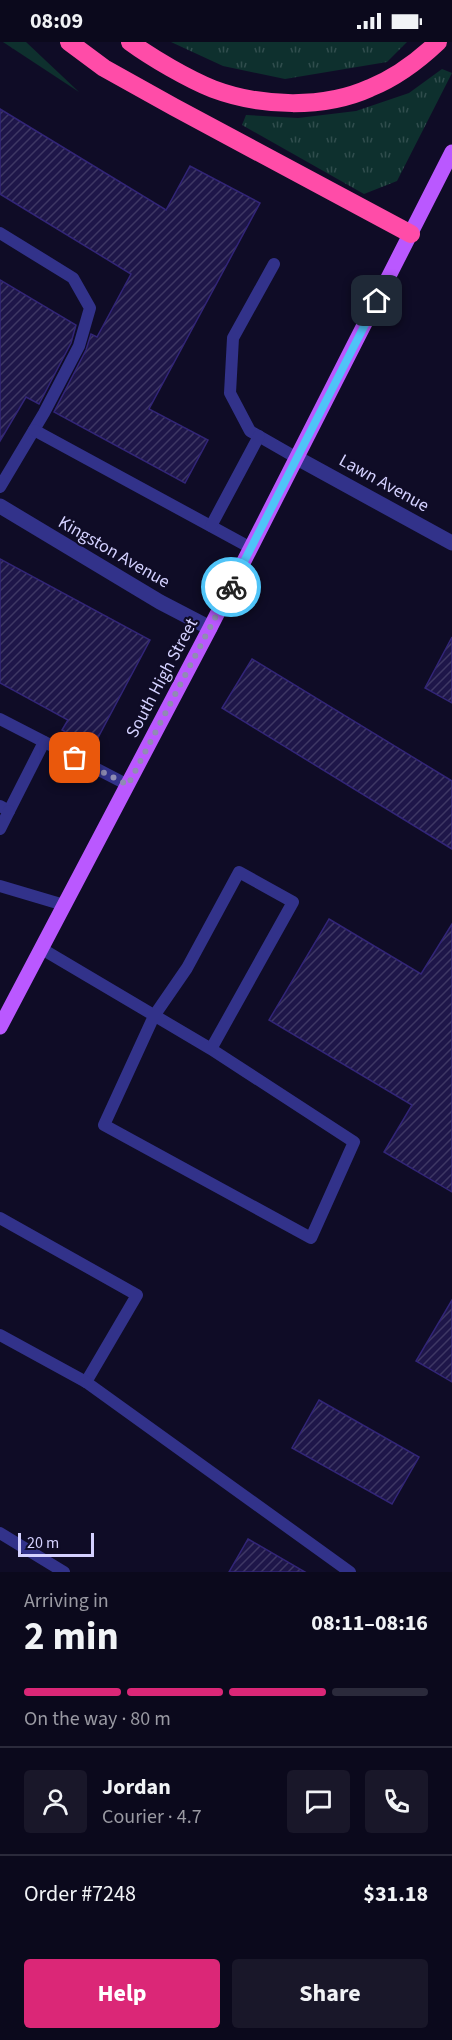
<!DOCTYPE html>
<html lang="en">
<head>
<meta charset="utf-8">
<style>
	:root { --surface:#0b091c; --page:#191729; --text:#f1f3f6; --muted:#9a9aa3; --line:#2b2a3b; --accent:#db2777 }
	body { margin:0; font-family:"Source Sans 3",sans-serif; background:var(--page); color:var(--text); height:100vh; display:flex; flex-direction:column; font-size:22px; white-space:nowrap }
	* { box-sizing:border-box; margin:0 }
	p { font-size:20px; color:var(--muted) }
	.icon { flex:none; width:33px; height:33px; fill:none; stroke:currentColor; stroke-width:2; stroke-linecap:round; stroke-linejoin:round }
	.map { position:relative; height:1530px; overflow:hidden }
	.side { display:flex; flex-direction:column; background:var(--surface); flex:1 }
	.side>* { flex:none }
	.scale { position:absolute; left:18px; bottom:15px; width:76px; box-sizing:border-box; padding-left:6px; border:3px solid #d4d1ff; border-top:0; font-size:16px; line-height:21px; white-space:nowrap; color:#d4d1ff; -webkit-text-stroke:4px #0f0c26; paint-order:stroke }
	.pin { position:absolute; display:grid; place-items:center; width:51px; height:51px; color:#fff; margin:-26px; border-radius:12px; box-shadow:0 3px 9px #0006 }
	.courier { position:absolute; display:grid; place-items:center; width:60px; height:60px; margin:-30px; border:4px solid #4fc3f7; border-radius:50%; background:#fff; color:#222; box-shadow:0 2px 8px #0007 }
	.head em { font-style:normal; font-weight:700 }
	.head div { display:flex; flex-direction:column-reverse }
	.head { display:flex; align-items:center; justify-content:space-between; height:102px; padding:0 24px }
	h1 { font-size:39px; font-weight:700; line-height:45px }
	.bar { display:grid; grid-template-columns:repeat(4,1fr); gap:9px 6px; align-content:center; height:72px; padding:0 24px }
	.bar i { height:8px; border-radius:4px; background:var(--line) }
	.bar .selected { background:var(--accent) }
	.bar p { grid-column:span 4 }
	.line { display:flex; align-items:center; gap:15px; padding:0 24px; border-top:2px solid var(--line) }
	.line div { flex:1 }
	.round { display:grid; place-items:center; flex:none; width:63px; height:63px; border-radius:6px; background:var(--page) }
	.primary-button { display:flex; gap:12px; margin-top:auto; padding:12px 24px }
	.primary-button a { flex:1; height:69px; border-radius:6px; background:var(--accent); color:#fff; font-size:24px; font-weight:700; line-height:69px; text-align:center }
	.primary-button a+a { background:var(--page); color:var(--text) }
	.status { display:flex; justify-content:space-between; align-items:center; height:42px; padding:0 30px; background:var(--surface); direction:ltr }
	.status svg { height:16px; fill:currentColor }
	.map>svg:first-child { display:block }
	.grass { fill:url(#grass-tufts) }
	.building { fill:url(#building-hatch); stroke:#322577; stroke-width:1.5 }
	.lines { fill:none; stroke-linecap:round; stroke-linejoin:round }
	.lane { stroke:#32328a; stroke-width:12 }
	.street { stroke:#32328a; stroke-width:15 }
	.primary { stroke:#ba58ff; stroke-width:15 }
	.highway { stroke:#ff4ca8; stroke-width:18 }
	.done { stroke:#8f8cb3; stroke-width:6; stroke-dasharray:0 10.8 }
	.route { stroke:#4fc3f7; stroke-width:8 }
	.labels { text-anchor:middle; dominant-baseline:central; stroke-width:4.5; stroke-linejoin:round; paint-order:stroke }
	.street-label { font-size:18px; fill:#d4d1ff; stroke:#0f0c26 }
</style>
</head>
<body>
<div class="status"><b>08:09</b><svg viewBox="0 0 49 12"><path d="M0 12V9h3v3zM5 12V6h3v6zM10 12V3h3v9zM15 12V0h3v12zM26 1h20v11H26zM47 4h2v5h-2z"/></svg></div>
<div class="map">
<svg width="452" height="1530" viewBox="0 0 452 1530">
	<defs>
		<pattern id="grass-tufts" width="24" height="20" patternUnits="userSpaceOnUse" patternTransform="scale(1.5)"><rect width="24" height="20" fill="#0e302e"/><path d="M3 7l-1-3M5 7V3M7 7l1-3M15 17l-1-3M17 17v-4M19 17l1-3" fill="none" stroke="#304d4d"/></pattern>
		<pattern id="building-hatch" width="6" height="6" patternUnits="userSpaceOnUse" patternTransform="scale(1.5)"><rect width="6" height="6" fill="#1e1649"/><path d="M-1 1l2-2M0 6l6-6M5 7l2-2" fill="none" stroke="#3e3764"/></pattern>
	</defs>
	<rect width="100%" height="100%" fill="#0f0c26"/>
	<g class="grass">
		<path d="M 3,0 L 26,0 L 79,50 Z"/>
		<path d="M 171,0 L 407,0 L 387,20 L 285,37 L 223,24 Z"/>
		<path d="M 442,27 L 452,31 L 397,139 L 364,152 L 242,83 L 246,73 L 298,76 L 356,69 L 409,51 Z"/>
	</g>
	<g class="building">
		<path d="M 0,67 L 166,168 L 190,124 L 260,161 L 149,367 L 208,398 L 185,441 L 54,370 L 86,308 L 91,292 L 97,295 L 131,232 L 0,152 Z"/>
		<path d="M 0,238 L 76,283 L 71,301 L 39,362 L 26,355 L 0,399 Z"/>
		<path d="M 0,517 L 150,598 L 93,705 L 62,688 L 68,678 L 0,641 Z"/>
		<path d="M 452,595 L 452,661 L 425,646 Z"/>
		<path d="M 252,617 L 452,739 L 452,807 L 222,666 Z"/>
		<path d="M 329,877 L 421,932 L 452,882 L 452,1150 L 384,1110 L 412,1063 L 269,978 Z"/>
		<path d="M 452,1258 L 452,1340 L 416,1319 Z"/>
		<path d="M 319,1358 L 419,1415 L 392,1462 L 292,1406 Z"/>
		<path d="M 248,1497 L 305,1530 L 229,1530 Z"/>
	</g>
	<g class="lines">
		<g class="lane">
			<path d="M 0,191 L 73,236 L 90,266 L 79,304 L 44,371 L 0,445"/>
			<path d="M 274,222 L 233,296 L 230,351 L 250,389 L 297,416"/>
			<path d="M 34,388 L 251,506"/>
			<path d="M 211,484 L 259,394"/>
			<path d="M 0,677 L 128,743"/>
			<path d="M 0,764 L 9,769 L 44,700"/>
			<path d="M 0,787 L 9,769"/>
			<path d="M 0,844 L 64,863"/>
			<path d="M 42,907 L 211,1007 L 293,860 L 239,830 L 187,926 L 154,974 L 104,1083 L 311,1196 L 354,1100 L 211,1007"/>
			<path d="M 0,1176 L 137,1253 L 86,1340"/>
			<path d="M 0,1293 L 86,1340 L 350,1530"/>
			<path d="M 0,1491 L 64,1530"/>
		</g>
		<g class="street">
			<path d="M 297,416 L 452,501"/>
			<path d="M 0,464 L 160,560 L 210,586"/>
		</g>
		<path class="primary" d="M 0,985 L 210,586 L 452,110"/>
		<g class="highway">
			<path d="M 69,0 L 104,26 L 174,65 L 411,192"/>
			<path d="M 130,0 C 152,16 188,37 213,47 C 261,65 324,67 370,46 C 395,36 419,18 438,0"/>
		</g>
	</g>
	<g class="lines">
		<path class="done" d="M 75,716 L 128,743 L 231,545"/>
		<path class="route" d="M 231,545 L 377,259"/>
	</g>
	<g class="labels">
		<g class="street-label">
			<text transform="translate(384 441) rotate(29)">Lawn Avenue</text>
			<text transform="translate(114 510) rotate(30)">Kingston Avenue</text>
			<text transform="translate(162 636) rotate(-62)">South High Street</text>
		</g>
	</g>
</svg>
<div class="scale">20 m</div>
<div class="pin" style="left:75px;top:716px;background:#ea580c"><svg class="icon" aria-label="bag" viewBox="0 0 24 24"><path d="M5 8h14l-1 12H6zM9 8a3 3 0 0 1 6 0"/></svg></div>
<div class="pin" style="left:377px;top:259px;background:#1f2937"><svg class="icon" aria-label="home" viewBox="0 0 24 24"><path d="M3 11l9-7 9 7M6 9v11h12V9"/></svg></div>
<div class="courier" style="left:231px;top:545px"><svg class="icon" aria-label="bike" viewBox="0 0 24 24"><circle cx="6" cy="16" r="4"/><circle cx="18" cy="16" r="4"/><path d="M6 16l4-8h5l3 8M10 8l3 8H6M13 5h3"/></svg></div>
</div>
<section class="side">
<div class="head"><div><h1>2 min</h1><p>Arriving in</p></div><em>08:11–08:16</em></div>
<div class="bar"><i class="selected"></i><i class="selected"></i><i class="selected"></i><i></i><p>On the way · 80 m</p></div>
<div class="line" style="height:108px"><a class="round"><svg class="icon" aria-label="person" viewBox="0 0 24 24"><circle cx="12" cy="8" r="4"/><path d="M4 21q1-7 8-7t8 7"/></svg></a><div><b>Jordan</b><p>Courier · 4.7</p></div><a class="round"><svg class="icon" aria-label="chat" viewBox="0 0 24 24"><path d="M4 5h16v11H9l-5 4z"/></svg></a><a class="round"><svg class="icon" aria-label="phone" viewBox="0 0 24 24"><path d="M5 4h4l2 5-3 2q2 4 5 5l2-3 5 2v4C11 20 4 13 5 4z"/></svg></a></div>
<div class="line" style="height:78px"><div>Order #7248</div><b>$31.18</b></div>
<div class="primary-button"><a>Help</a><a>Share</a></div>
</section>
</body>
</html>
